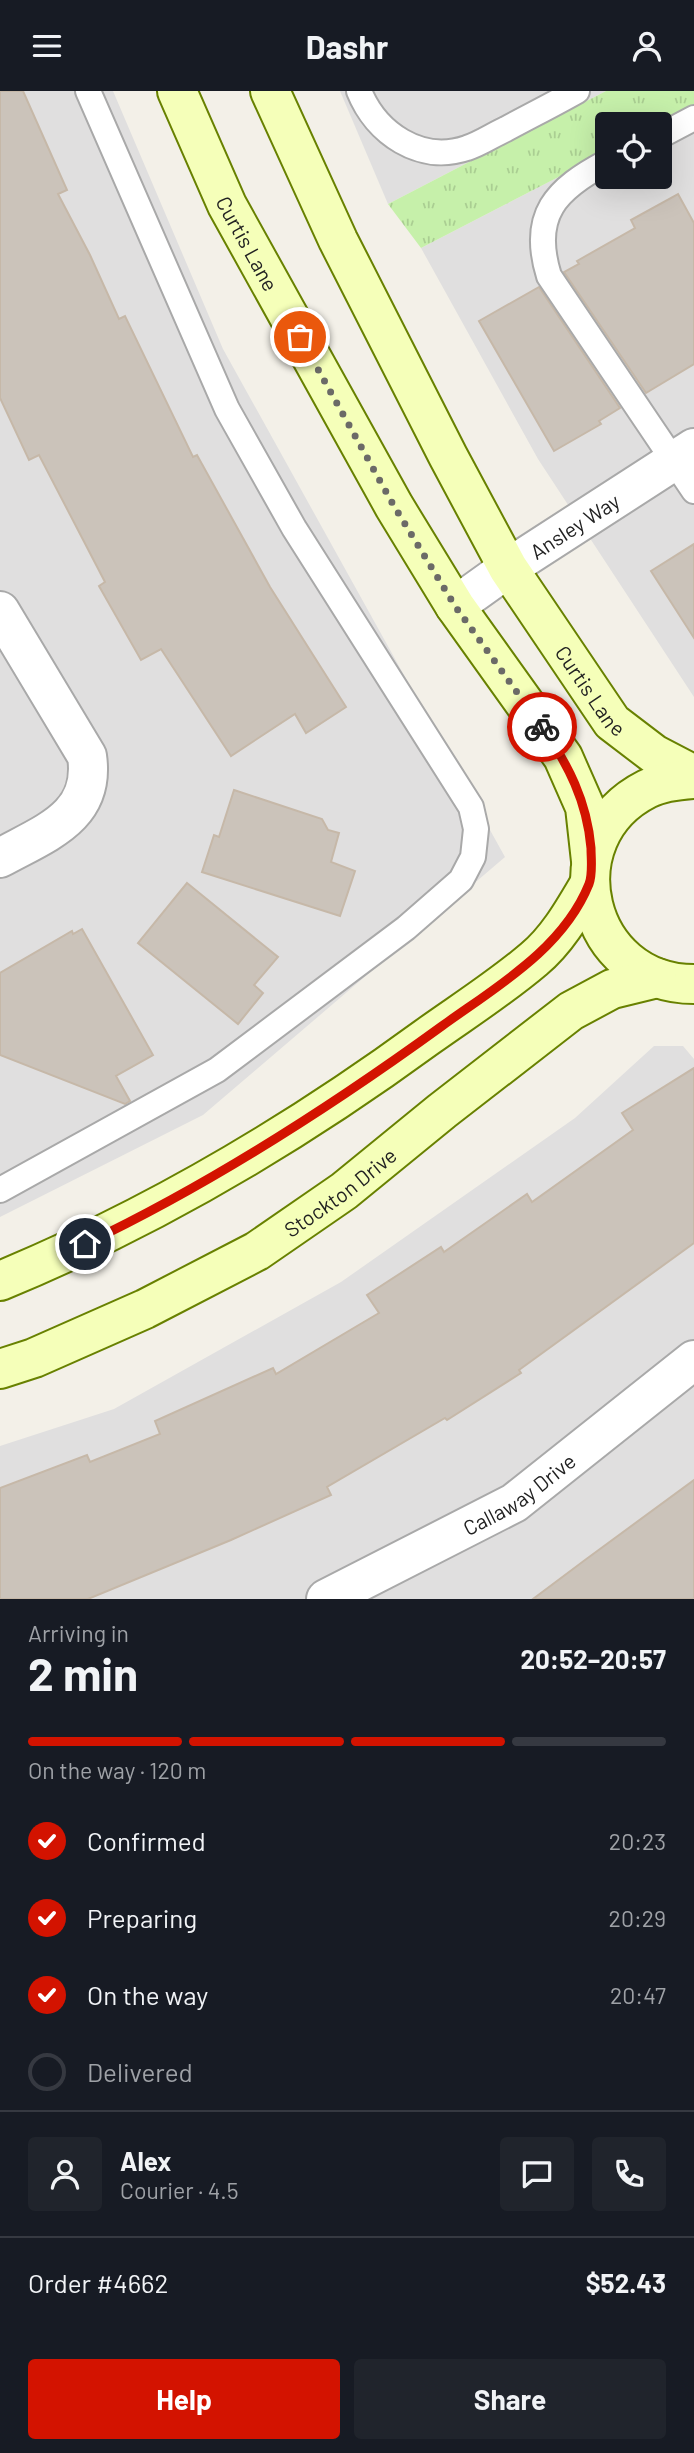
<!DOCTYPE html>
<html lang="en">
<head>
<meta charset="utf-8">
<style>
	:root { --surface:#171b24; --page:#20242c; --text:#f1f3f6; --muted:#9ea1a6; --line:#363941; --accent:#d31300 }
	body { margin:0; font-family:Barlow,sans-serif; background:var(--page); color:var(--text); height:100vh; display:flex; flex-direction:column; font-size:26px; white-space:nowrap }
	* { box-sizing:border-box; margin:0 }
	p { font-size:23px; color:var(--muted) }
	.icon { flex:none; width:38px; height:38px; fill:none; stroke:currentColor; stroke-width:2; stroke-linecap:round; stroke-linejoin:round }
	.map { position:relative; height:1508px; overflow:hidden }
	.side { display:flex; flex-direction:column; background:var(--surface); flex:1 }
	.side>* { flex:none }
	.tools { position:absolute; left:595px; top:21px; display:grid; gap:14px }
	.tools a { display:grid; place-items:center; width:77px; height:77px; border-radius:7px; background:var(--surface); box-shadow:0 7px 28px #0002; font-size:35px }
	.pin { position:absolute; display:grid; place-items:center; width:60px; height:60px; color:#fff; margin:-30px; border:4px solid #fff; border-radius:50%; box-shadow:0 2px 7px #0007 }
	.courier { position:absolute; display:grid; place-items:center; width:70px; height:70px; margin:-35px; border:5px solid #d31300; border-radius:50%; background:#fff; color:#222; box-shadow:0 2px 9px #0007 }
	.overview em { font-style:normal; font-weight:700 }
	.overview div { display:flex; flex-direction:column-reverse }
	.overview { display:flex; align-items:center; justify-content:space-between; height:119px; padding:0 28px }
	h1 { font-size:46px; font-weight:700; line-height:52px }
	.bar { display:grid; grid-template-columns:repeat(4,1fr); gap:10px 7px; align-content:center; height:84px; padding:0 28px }
	.bar i { height:9px; border-radius:5px; background:var(--line) }
	.bar .active { background:var(--accent) }
	.bar p { grid-column:span 4 }
	.line { display:flex; align-items:center; gap:18px; padding:0 28px; border-top:2px solid var(--line) }
	.line div { flex:1 }
	.round { display:grid; place-items:center; flex:none; width:74px; height:74px; border-radius:7px; background:var(--page) }
	ol { padding:0 28px; list-style:none }
	li { display:flex; align-items:center; gap:21px; height:77px }
	li p { margin-inline-start:auto }
	li .icon { padding:7px; border-radius:50%; background:var(--accent); color:#fff; stroke-width:4 }
	li:last-child { color:var(--muted) }
	li i { width:38px; height:38px; border:4px solid var(--line); border-radius:50% }
	.button { display:flex; gap:14px; margin-top:auto; padding:14px 28px }
	.button a { flex:1; height:80px; border-radius:7px; background:var(--accent); color:#fff; font-size:28px; font-weight:700; line-height:80px; text-align:center }
	.button a+a { background:var(--page); color:var(--text) }
	header { display:flex; justify-content:space-between; align-items:center; height:91px; padding:0 28px; background:var(--surface); font-size:32px; font-weight:700 }
	.map>svg:first-child { display:block }
	.residential { fill:#e0dfdf }
	.grass { fill:url(#grass-tufts) }
	.building { fill:#cbc3ba; stroke:#c6b8a8; stroke-width:2 }
	.lines { fill:none; stroke-linecap:round; stroke-linejoin:round }
	.lane-casing { stroke:#a9a9a9; stroke-width:28 }
	.street-casing { stroke:#a9a9a9; stroke-width:42 }
	.secondary-casing { stroke:#688100; stroke-width:42 }
	.lane { stroke:#fff; stroke-width:24 }
	.street { stroke:#fff; stroke-width:38 }
	.secondary { stroke:#f5ffb9; stroke-width:38 }
	.done { stroke:#6b6a67; stroke-width:7; stroke-dasharray:0 12.6 }
	.route { stroke:#d31300; stroke-width:9 }
	.labels { text-anchor:middle; dominant-baseline:central; stroke-width:7; stroke-linejoin:round; paint-order:stroke }
	.street-label { font-size:21px; fill:#222; stroke:#fff }
</style>
</head>
<body>
<header><svg class="icon" aria-label="menu" viewBox="0 0 24 24"><path d="M4 6h16M4 12h16M4 18h16"/></svg>Dashr<svg class="icon" aria-label="person" viewBox="0 0 24 24"><circle cx="12" cy="8" r="4"/><path d="M4 21q1-7 8-7t8 7"/></svg></header>
<div class="map">
<svg width="694" height="1508" viewBox="0 0 694 1508">
	<defs>
		<pattern id="grass-tufts" width="24" height="20" patternUnits="userSpaceOnUse" patternTransform="scale(1.75)"><rect width="24" height="20" fill="#c6f0aa"/><path d="M3 7l-1-3M5 7V3M7 7l1-3M15 17l-1-3M17 17v-4M19 17l1-3" fill="none" stroke="#aace92"/></pattern>
	</defs>
	<rect width="100%" height="100%" fill="#f3f0e8"/>
	<g class="residential">
		<path d="M 0,0 L 113,0 L 223,258 L 505,766 L 203,1024 L 0,1126 Z"/>
		<path d="M 340,0 L 606,0 L 388,113 Z"/>
		<path d="M 694,17 L 694,606 L 538,368 L 421,157 L 607,61 L 607,86 L 660,86 L 660,34 Z"/>
		<path d="M 654,955 L 683,955 L 694,968 L 694,1508 L 0,1508 L 0,1355 L 114,1318 L 341,1191 L 575,1027 Z"/>
	</g>
	<path class="grass" d="M 606,0 L 694,0 L 694,17 L 660,33 L 607,33 L 607,61 L 421,157 L 388,113 Z"/>
	<g class="building">
		<path d="M 0,0 L 23,0 L 67,99 L 58,103 L 90,164 L 119,228 L 125,225 L 193,366 L 197,364 L 270,496 L 346,616 L 306,642 L 295,623 L 231,665 L 161,558 L 141,569 L 99,495 L 105,491 L 39,364 L 29,369 L 0,307 Z"/>
		<path d="M 678,103 L 694,132 L 694,273 L 646,302 L 564,181 L 579,173 L 577,170 L 635,137 L 631,129 Z"/>
		<path d="M 539,196 L 620,317 L 599,330 L 601,333 L 554,360 L 479,230 Z"/>
		<path d="M 694,453 L 694,547 L 651,480 Z"/>
		<path d="M 234,699 L 322,728 L 328,739 L 339,742 L 331,771 L 355,780 L 340,825 L 202,781 L 214,744 L 219,746 Z"/>
		<path d="M 187,792 L 278,866 L 254,894 L 263,902 L 238,933 L 138,852 Z"/>
		<path d="M 82,838 L 153,964 L 116,985 L 130,1010 L 125,1013 L 0,964 L 0,882 L 72,840 L 73,843 Z"/>
		<path d="M 694,977 L 694,1152 L 519,1279 L 521,1282 L 447,1329 L 445,1327 L 327,1396 L 331,1404 L 231,1449 L 88,1508 L 0,1508 L 0,1397 L 87,1364 L 90,1371 L 160,1343 L 155,1330 L 273,1277 L 276,1283 L 379,1222 L 367,1204 L 441,1156 L 444,1161 L 527,1103 L 532,1111 L 633,1039 L 622,1022 Z"/>
		<path d="M 694,1389 L 694,1508 L 533,1508 L 585,1469 Z"/>
	</g>
	<g class="lines">
		<g class="lane-casing">
			<g id="lane">
				<path d="M 359,0 C 376,42 420,73 467,57 C 480,53 493,44 506,38 C 530,25 554,13 577,0"/>
				<path d="M 660,45 L 694,27"/>
				<path d="M 607,71 C 556,98 530,124 549,185 L 694,400"/>
				<path d="M 0,1099 L 217,979 L 406,837 L 461,789 L 473,766 L 476,738 L 471,716 L 294,437 L 227,318 L 88,0"/>
			</g>
		</g>
		<g class="street-casing">
			<g id="street">
				<path id="s1" d="M 455,515 L 508,477 L 694,357"/>
				<path d="M 0,520 L 87,665 C 96,726 45,742 0,767"/>
				<path id="s2" d="M 326,1508 L 514,1412 L 694,1269"/>
			</g>
		</g>
		<g class="secondary-casing">
			<g id="secondary">
				<path id="s3" d="M 177,0 L 227,114 L 394,415 L 455,515 L 563,666 L 585,716 L 591,770"/>
				<path id="s4" d="M 270,0 L 338,149 L 448,365 L 508,477 L 612,631 L 654,663 L 694,684"/>
				<path d="M 694,688 C 678,689 661,691 647,698 C 550,747 585,893 694,893"/>
				<path d="M 0,1190 C 153,1127 293,1044 427,946 C 462,921 500,897 534,868 C 558,848 574,819 590,792"/>
				<path id="s5" d="M 0,1278 L 34,1267 L 145,1218 L 257,1160 L 344,1100 L 442,1020 L 571,920 L 612,898 L 657,887"/>
			</g>
		</g>
		<use href="#lane" class="lane"/>
		<use href="#street" class="street"/>
		<use href="#secondary" class="secondary"/>
	</g>
	<g class="lines">
		<path class="done" d="M 300,246 L 394,415 L 455,515 L 542,636"/>
		<path class="route" d="M 85,1153 C 211,1093 329,1017 442,935 C 496,896 563,858 589,793 C 593,783 591,768 591,757 C 587,710 568,673 542,636"/>
	</g>
	<g class="labels">
		<g class="street-label">
			<text stroke="none"><textPath href="#s3" startOffset="168">Curtis Lane</textPath></text>
			<text stroke="none"><textPath href="#s1" startOffset="144">Ansley Way</textPath></text>
			<text stroke="none"><textPath href="#s4" startOffset="681">Curtis Lane</textPath></text>
			<text stroke="none"><textPath href="#s5" startOffset="385">Stockton Drive</textPath></text>
			<text stroke="none"><textPath href="#s2" startOffset="220">Callaway Drive</textPath></text>
		</g>
	</g>
</svg>
<div class="tools">
<a><svg class="icon" aria-label="locate" viewBox="0 0 24 24"><circle cx="12" cy="12" r="6"/><path d="M12 2v4M12 18v4M2 12h4M18 12h4"/></svg></a>
</div>
<div class="pin" style="left:300px;top:246px;background:#ea580c"><svg class="icon" aria-label="bag" viewBox="0 0 24 24"><path d="M5 8h14l-1 12H6zM9 8a3 3 0 0 1 6 0"/></svg></div>
<div class="pin" style="left:85px;top:1153px;background:#1f2937"><svg class="icon" aria-label="home" viewBox="0 0 24 24"><path d="M3 11l9-7 9 7M6 9v11h12V9"/></svg></div>
<div class="courier" style="left:542px;top:636px"><svg class="icon" aria-label="bike" viewBox="0 0 24 24"><circle cx="6" cy="16" r="4"/><circle cx="18" cy="16" r="4"/><path d="M6 16l4-8h5l3 8M10 8l3 8H6M13 5h3"/></svg></div>
</div>
<section class="side">
<div class="overview"><div><h1>2 min</h1><p>Arriving in</p></div><em>20:52–20:57</em></div>
<div class="bar"><i class="active"></i><i class="active"></i><i class="active"></i><i></i><p>On the way · 120 m</p></div>
<ol>
<li><svg class="icon" aria-label="check" viewBox="0 0 24 24"><path d="M5 12l5 5 9-10"/></svg>Confirmed<p>20:23</p></li>
<li><svg class="icon" aria-label="check" viewBox="0 0 24 24"><path d="M5 12l5 5 9-10"/></svg>Preparing<p>20:29</p></li>
<li><svg class="icon" aria-label="check" viewBox="0 0 24 24"><path d="M5 12l5 5 9-10"/></svg>On the way<p>20:47</p></li>
<li><i></i>Delivered</li>
</ol>
<div class="line" style="height:126px"><a class="round"><svg class="icon" aria-label="person" viewBox="0 0 24 24"><circle cx="12" cy="8" r="4"/><path d="M4 21q1-7 8-7t8 7"/></svg></a><div><b>Alex</b><p>Courier · 4.5</p></div><a class="round"><svg class="icon" aria-label="chat" viewBox="0 0 24 24"><path d="M4 5h16v11H9l-5 4z"/></svg></a><a class="round"><svg class="icon" aria-label="phone" viewBox="0 0 24 24"><path d="M5 4h4l2 5-3 2q2 4 5 5l2-3 5 2v4C11 20 4 13 5 4z"/></svg></a></div>
<div class="line" style="height:91px"><div>Order #4662</div><b>$52.43</b></div>
<div class="button"><a>Help</a><a>Share</a></div>
</section>
</body>
</html>
